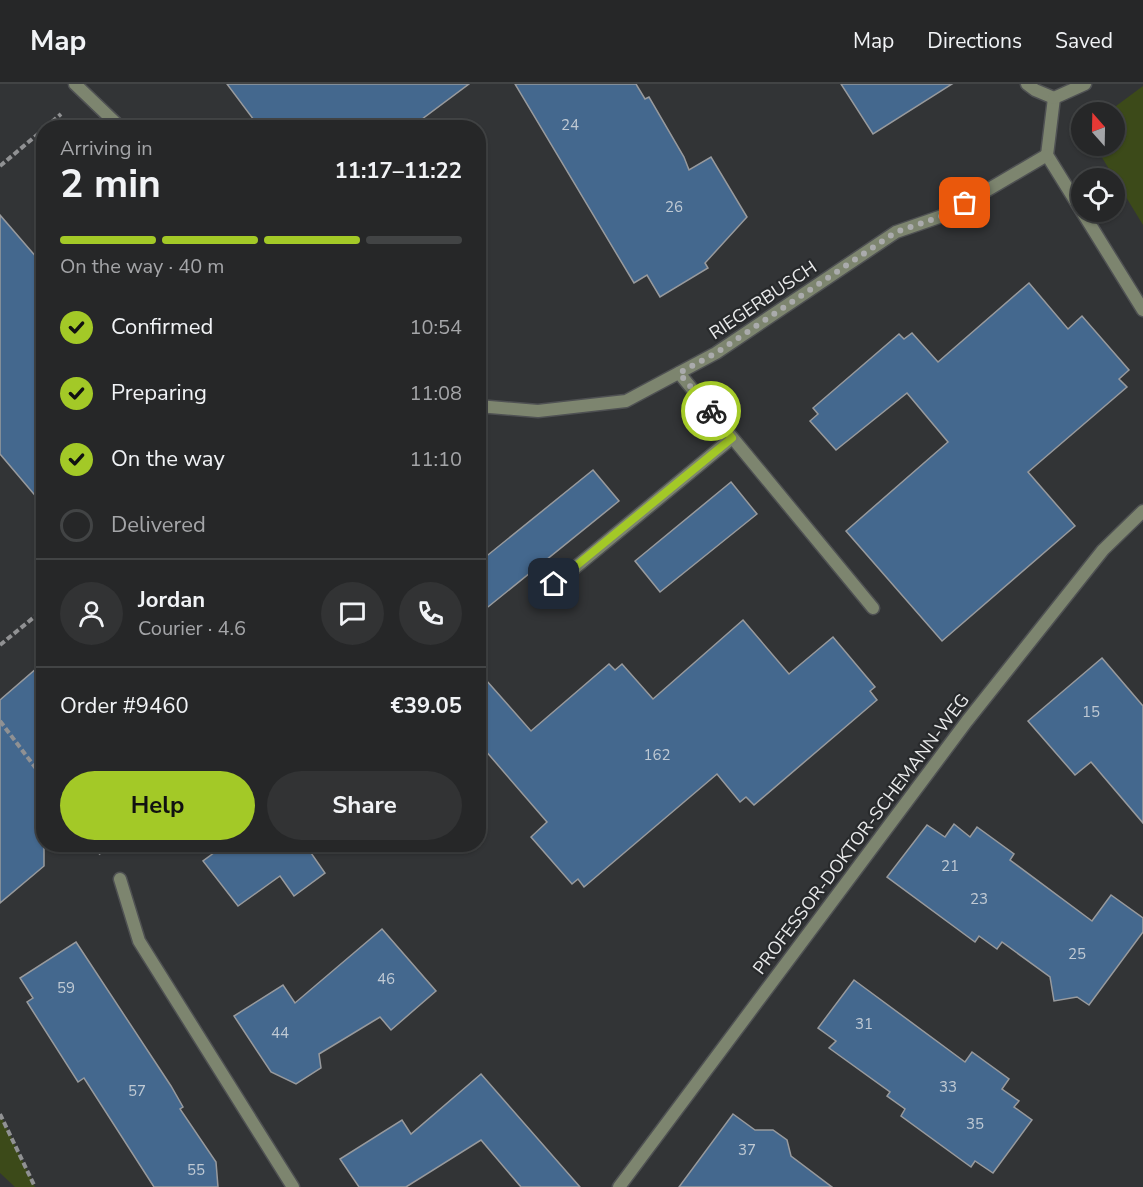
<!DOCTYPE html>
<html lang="en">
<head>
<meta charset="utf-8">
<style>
	:root { --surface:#262728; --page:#323334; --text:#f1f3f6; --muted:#a4a5a8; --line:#424445; --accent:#a3c927 }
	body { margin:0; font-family:"Nunito Sans",sans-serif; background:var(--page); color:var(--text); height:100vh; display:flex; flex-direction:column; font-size:22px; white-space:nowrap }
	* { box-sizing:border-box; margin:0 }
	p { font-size:20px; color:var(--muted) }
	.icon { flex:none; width:33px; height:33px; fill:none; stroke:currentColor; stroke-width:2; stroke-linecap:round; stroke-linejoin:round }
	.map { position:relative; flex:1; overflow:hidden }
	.side { position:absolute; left:36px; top:36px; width:450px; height:732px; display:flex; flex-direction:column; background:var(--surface); border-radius:24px; box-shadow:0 2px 4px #0004,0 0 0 2px var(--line) }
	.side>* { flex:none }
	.needle { width:39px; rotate:340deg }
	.tools { position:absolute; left:1071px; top:18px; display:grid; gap:12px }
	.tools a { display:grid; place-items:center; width:54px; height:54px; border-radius:50%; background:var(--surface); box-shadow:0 2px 4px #0004,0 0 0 2px var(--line); font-size:30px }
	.pin { position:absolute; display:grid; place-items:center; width:51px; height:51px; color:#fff; margin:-26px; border-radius:12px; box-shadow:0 3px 9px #0006 }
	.courier { position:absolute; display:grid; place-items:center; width:60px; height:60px; margin:-30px; border:4px solid #a3c927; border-radius:50%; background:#fff; color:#222; box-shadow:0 2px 8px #0007 }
	.head em { font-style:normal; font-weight:700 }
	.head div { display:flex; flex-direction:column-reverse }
	.head { display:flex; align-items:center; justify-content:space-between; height:102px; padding:0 24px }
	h1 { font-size:39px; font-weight:700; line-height:45px }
	.bar { display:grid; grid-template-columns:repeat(4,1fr); gap:9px 6px; align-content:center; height:72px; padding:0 24px }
	.bar i { height:8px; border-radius:4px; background:var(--line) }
	.bar .current { background:var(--accent) }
	.bar p { grid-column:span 4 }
	.line { display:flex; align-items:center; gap:15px; padding:0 24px; border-top:2px solid var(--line) }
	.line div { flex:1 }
	.round { display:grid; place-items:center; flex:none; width:63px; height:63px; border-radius:32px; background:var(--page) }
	ol { padding:0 24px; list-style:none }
	li { display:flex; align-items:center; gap:18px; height:66px }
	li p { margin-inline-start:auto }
	li .icon { padding:6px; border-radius:50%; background:var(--accent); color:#111; stroke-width:4 }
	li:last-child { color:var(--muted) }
	li i { width:33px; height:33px; border:3px solid var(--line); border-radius:50% }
	.cta { display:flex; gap:12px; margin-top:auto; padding:12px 24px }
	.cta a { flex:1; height:69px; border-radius:36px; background:var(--accent); color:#111; font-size:24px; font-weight:700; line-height:69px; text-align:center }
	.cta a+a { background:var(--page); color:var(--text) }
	header { display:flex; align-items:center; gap:36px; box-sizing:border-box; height:84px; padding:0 30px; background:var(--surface); border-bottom:2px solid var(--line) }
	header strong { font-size:28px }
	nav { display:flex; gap:33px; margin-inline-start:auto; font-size:21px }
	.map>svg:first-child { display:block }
	.green { fill:#3c4a19 }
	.building { fill:#44688e; stroke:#989a9d; stroke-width:1.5 }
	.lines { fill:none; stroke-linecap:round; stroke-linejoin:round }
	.service-casing { stroke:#4f5153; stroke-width:15 }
	.minor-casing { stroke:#4f5153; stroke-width:15 }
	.path { stroke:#909193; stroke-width:4; stroke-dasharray:6 3; stroke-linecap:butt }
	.service { stroke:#7d856f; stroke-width:12 }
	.minor { stroke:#7d856f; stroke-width:12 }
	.done { stroke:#aaabac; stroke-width:6; stroke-dasharray:0 10.8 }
	.route { stroke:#a3c927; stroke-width:8 }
	.labels { text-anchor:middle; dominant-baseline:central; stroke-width:4.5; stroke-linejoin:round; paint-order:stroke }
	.number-label { font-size:15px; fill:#c0cad4 }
	.street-label { font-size:18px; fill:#eaebec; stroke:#282a2c }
</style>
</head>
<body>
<header>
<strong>Map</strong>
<nav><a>Map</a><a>Directions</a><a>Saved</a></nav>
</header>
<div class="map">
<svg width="1143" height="1103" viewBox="0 0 1143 1103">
	<rect width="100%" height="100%" fill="#323436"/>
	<g class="green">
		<path d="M 1143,2 L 1143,141 L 1095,62 L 1114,62 L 1114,28 L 1108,28 Z"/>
		<path d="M 0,1030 L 35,1103 L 15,1103 L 0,1089 Z"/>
	</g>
	<g class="building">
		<path d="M 227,0 L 469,0 L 410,44 L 260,44 Z"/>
		<path d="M 515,0 L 636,0 L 645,15 L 649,13 L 684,73 L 689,86 L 711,73 L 747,133 L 705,179 L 708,184 L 660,213 L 647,191 L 634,199 Z"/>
		<path d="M 841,0 L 952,0 L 873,50 Z"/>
		<path d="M 0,131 L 44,182 L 44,422 L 0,370 Z"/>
		<path d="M 1029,199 L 1068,245 L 1082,232 L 1129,286 L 1119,295 L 1127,303 L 1028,388 L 1075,442 L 942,557 L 846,447 L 948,358 L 907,309 L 836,366 L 810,337 L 818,330 L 813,324 L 899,250 L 904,255 L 912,249 L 938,278 Z"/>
		<path d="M 593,386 L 619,417 L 478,531 L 478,479 Z"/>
		<path d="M 731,398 L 757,430 L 660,508 L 635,477 Z"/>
		<path d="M 743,536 L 789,590 L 833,553 L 875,603 L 870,607 L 877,616 L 754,721 L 746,713 L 740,718 L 717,690 L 584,803 L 578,795 L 572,800 L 531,753 L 547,738 L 478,658 L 478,587 L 531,647 L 609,580 L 615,586 L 622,580 L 653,615 Z"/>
		<path d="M 1102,574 L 1143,622 L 1143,739 L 1091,678 L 1075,691 L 1028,637 Z"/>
		<path d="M 44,578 L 44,782 L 0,819 L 0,616 Z"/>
		<path d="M 954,740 L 970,753 L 977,743 L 1014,770 L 1010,776 L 1092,837 L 1111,811 L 1143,834 L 1143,848 L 1089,921 L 1077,913 L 1054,917 L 1050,893 L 1002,858 L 997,865 L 979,852 L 975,858 L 887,793 L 927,741 L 945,753 Z"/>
		<path d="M 226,760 L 324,760 L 311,769 L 325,789 L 294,812 L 280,792 L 238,822 L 203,777 Z"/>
		<path d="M 382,845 L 436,907 L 391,946 L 380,933 L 319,970 L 321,984 L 296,1000 L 271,988 L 234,932 L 283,901 L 295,919 Z"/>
		<path d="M 76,858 L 171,1002 L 183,1023 L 180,1025 L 216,1078 L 218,1103 L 154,1103 L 84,994 L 78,998 L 27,918 L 33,914 L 20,894 Z"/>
		<path d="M 854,896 L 965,978 L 972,968 L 1009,995 L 1002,1005 L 1019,1017 L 1014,1023 L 1032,1036 L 993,1089 L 975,1077 L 971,1083 L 901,1032 L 905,1025 L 887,1012 L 890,1008 L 829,964 L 836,957 L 818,944 Z"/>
		<path d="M 481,990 L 580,1103 L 521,1103 L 481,1056 L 406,1103 L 359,1103 L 340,1075 L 402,1036 L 411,1050 Z"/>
		<path d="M 733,1030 L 755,1046 L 773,1046 L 787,1056 L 791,1072 L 832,1103 L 679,1103 Z"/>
	</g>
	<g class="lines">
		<g class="service-casing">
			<g id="service">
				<path d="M 679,289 L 873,524"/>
				<path d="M 537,515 L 732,354"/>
			</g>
		</g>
		<g class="minor-casing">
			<g id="minor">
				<path d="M 75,0 L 121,44"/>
				<path d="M 1027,0 L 1035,6 L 1054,14"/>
				<path d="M 1054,14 L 1047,71 L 1143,226"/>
				<path d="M 1054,14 L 1085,0"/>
				<path d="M 478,322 L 538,327 L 626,317 L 716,269 L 896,148 L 945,131 L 1047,71"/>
				<path d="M 120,795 L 139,857 L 293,1103"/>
				<path d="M 619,1103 L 967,637 L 1103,466 L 1143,427"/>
			</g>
		</g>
		<g class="path">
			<path d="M 45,44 L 61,30"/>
			<path d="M 0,82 L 44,45"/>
			<path d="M 0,561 L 44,525"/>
			<path d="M 0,637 L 44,695"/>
			<path d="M 94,760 L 101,770"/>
			<path d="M 0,1030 L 35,1103"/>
		</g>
		<use href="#service" class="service"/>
		<use href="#minor" class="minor"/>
	</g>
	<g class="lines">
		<path class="done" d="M 711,327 L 679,289 L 716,269 L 896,148 L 945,131 L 965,119"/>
		<path class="route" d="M 554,500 L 732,354 L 711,327"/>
	</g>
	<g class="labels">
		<g class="number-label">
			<text x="570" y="41">24</text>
			<text x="674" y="123">26</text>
			<text x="1091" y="628">15</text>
			<text x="657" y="671">162</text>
			<text x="950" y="782">21</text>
			<text x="979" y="815">23</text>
			<text x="1077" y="870">25</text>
			<text x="386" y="895">46</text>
			<text x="66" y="904">59</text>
			<text x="864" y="940">31</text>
			<text x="280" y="949">44</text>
			<text x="948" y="1003">33</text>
			<text x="137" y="1007">57</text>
			<text x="975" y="1040">35</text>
			<text x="747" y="1066">37</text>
			<text x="196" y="1086">55</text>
		</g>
		<g class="street-label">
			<text transform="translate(763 216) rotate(-34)">RIEGERBUSCH</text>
			<text transform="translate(861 750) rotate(-53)">PROFESSOR-DOKTOR-SCHEMANN-WEG</text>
		</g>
	</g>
</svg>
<div class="tools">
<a><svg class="needle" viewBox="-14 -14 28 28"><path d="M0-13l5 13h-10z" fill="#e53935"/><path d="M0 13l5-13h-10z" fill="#a4a5a8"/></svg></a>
<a><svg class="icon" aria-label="locate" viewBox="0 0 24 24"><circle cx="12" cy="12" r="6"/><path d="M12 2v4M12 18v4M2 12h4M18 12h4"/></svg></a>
</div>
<div class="pin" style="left:965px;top:119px;background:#ea580c"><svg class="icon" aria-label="bag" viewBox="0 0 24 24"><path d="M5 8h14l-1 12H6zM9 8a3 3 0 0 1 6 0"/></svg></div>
<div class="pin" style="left:554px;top:500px;background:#1f2937"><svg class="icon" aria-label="home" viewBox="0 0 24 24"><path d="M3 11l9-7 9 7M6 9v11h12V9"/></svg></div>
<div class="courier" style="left:711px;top:327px"><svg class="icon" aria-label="bike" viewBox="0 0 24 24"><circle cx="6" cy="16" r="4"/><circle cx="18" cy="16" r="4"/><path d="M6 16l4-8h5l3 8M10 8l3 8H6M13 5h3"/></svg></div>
<section class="side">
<div class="head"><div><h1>2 min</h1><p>Arriving in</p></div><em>11:17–11:22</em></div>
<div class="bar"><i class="current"></i><i class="current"></i><i class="current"></i><i></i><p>On the way · 40 m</p></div>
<ol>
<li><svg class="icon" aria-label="check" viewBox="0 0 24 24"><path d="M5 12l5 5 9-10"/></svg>Confirmed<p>10:54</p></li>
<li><svg class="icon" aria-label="check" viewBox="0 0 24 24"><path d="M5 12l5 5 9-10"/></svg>Preparing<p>11:08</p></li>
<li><svg class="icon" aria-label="check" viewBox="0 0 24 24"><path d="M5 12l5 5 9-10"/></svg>On the way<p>11:10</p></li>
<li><i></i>Delivered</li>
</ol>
<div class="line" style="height:108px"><a class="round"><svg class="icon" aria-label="person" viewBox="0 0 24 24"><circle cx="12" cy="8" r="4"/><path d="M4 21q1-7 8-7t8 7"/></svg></a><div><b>Jordan</b><p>Courier · 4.6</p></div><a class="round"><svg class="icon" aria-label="chat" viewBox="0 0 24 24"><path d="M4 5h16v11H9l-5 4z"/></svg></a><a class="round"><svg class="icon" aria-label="phone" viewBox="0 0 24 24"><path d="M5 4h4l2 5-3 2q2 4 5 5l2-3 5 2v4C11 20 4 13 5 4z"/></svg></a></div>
<div class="line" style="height:78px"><div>Order #9460</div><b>€39.05</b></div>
<div class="cta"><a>Help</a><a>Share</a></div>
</section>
</div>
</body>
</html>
